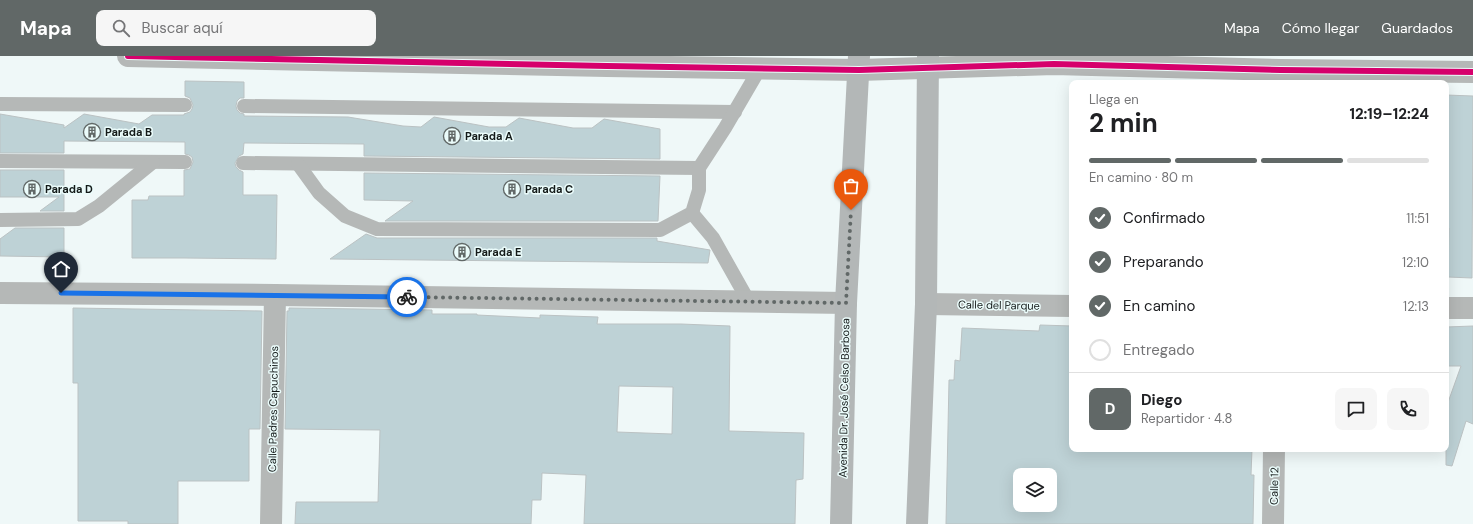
<!DOCTYPE html>
<html lang="es">
<head>
<meta charset="utf-8">
<style>
	:root { --surface:#fff; --page:#f6f6f6; --text:#202124; --muted:#757577; --line:#e0e0e0; --accent:#616867 }
	body { margin:0; font-family:"DM Sans",sans-serif; background:var(--page); color:var(--text); height:100vh; display:flex; flex-direction:column; font-size:15px; white-space:nowrap }
	* { box-sizing:border-box; margin:0 }
	p { font-size:13px; color:var(--muted) }
	.icon { flex:none; width:22px; height:22px; fill:none; stroke:currentColor; stroke-width:2; stroke-linecap:round; stroke-linejoin:round }
	.map { position:relative; flex:1; overflow:hidden }
	.side { position:absolute; left:1069px; top:24px; width:380px; height:372px; display:flex; flex-direction:column; background:var(--surface); border-radius:8px; box-shadow:0 4px 16px #0002 }
	.side>* { flex:none }
	.buttons { position:absolute; left:1013px; top:412px; display:grid; gap:8px }
	.buttons a { display:grid; place-items:center; width:44px; height:44px; border-radius:8px; background:var(--surface); box-shadow:0 4px 16px #0002; font-size:20px }
	.pin { position:absolute; display:grid; place-items:center; width:34px; height:34px; color:#fff; margin:-41px -17px; border-radius:50% 50% 50% 0; rotate:-45deg; box-shadow:0 0 4px #0007 }
	.pin .icon { rotate:45deg }
	.courier { position:absolute; display:grid; place-items:center; width:40px; height:40px; margin:-20px; border:3px solid #1a73e8; border-radius:50%; background:#fff; color:#222; box-shadow:0 1px 5px #0007 }
	.overview em { font-style:normal; font-weight:700 }
	.overview div { display:flex; flex-direction:column-reverse }
	.overview { display:flex; align-items:center; justify-content:space-between; height:68px; padding:0 20px }
	h1 { font-size:26px; font-weight:700; line-height:30px }
	.bar { display:grid; grid-template-columns:repeat(4,1fr); gap:6px 4px; align-content:center; height:48px; padding:0 20px }
	.bar i { height:5px; border-radius:3px; background:var(--line) }
	.bar .active { background:var(--accent) }
	.bar p { grid-column:span 4 }
	.line { display:flex; align-items:center; gap:10px; padding:0 20px; border-top:1px solid var(--line) }
	.line div { flex:1 }
	.round { display:grid; place-items:center; flex:none; width:42px; height:42px; border-radius:8px; background:var(--page) }
	ol { padding:0 20px; list-style:none }
	li { display:flex; align-items:center; gap:12px; height:44px }
	li p { margin-inline-start:auto }
	li .icon { padding:4px; border-radius:50%; background:var(--accent); color:#fff; stroke-width:4 }
	li:last-child { color:var(--muted) }
	li i { width:22px; height:22px; border:2px solid var(--line); border-radius:50% }
	header { display:flex; align-items:center; gap:24px; box-sizing:border-box; height:56px; padding:0 20px; background:var(--accent); color:#fff }
	header strong { font-size:19px }
	nav { display:flex; gap:22px; margin-inline-start:auto; font-size:14px }
	.search { width:280px; height:36px; background:var(--page); display:flex; align-items:center; gap:10px; box-sizing:border-box; padding:0 14px; border-radius:8px; color:var(--muted); font-size:15px }
	.map>svg:first-child { display:block }
	.building { fill:#bed2d6; stroke:#bbc2c3; fill-rule:evenodd }
	.lines { fill:none; stroke-linecap:round; stroke-linejoin:round }
	.lane { stroke:#b5b8b7; stroke-width:14 }
	.street { stroke:#b5b8b7; stroke-width:22 }
	.secondary { stroke:#b3b7b7; stroke-width:22 }
	.cycleway-casing { stroke:#ebfcfb; stroke-width:8 }
	.cycleway { stroke:#d6006c; stroke-width:6 }
	.done { stroke:#616867; stroke-width:4; stroke-dasharray:0 7.2 }
	.route { stroke:#1a73e8; stroke-width:5 }
	.labels { text-anchor:middle; dominant-baseline:central; stroke-width:3; stroke-linejoin:round; paint-order:stroke }
	.poi-label { font-size:11px; font-weight:bold; fill:#141a19; stroke:#ebfcfb; text-anchor:start }
	.street-label { font-size:11px; fill:#141a19; stroke:#ebfcfb }
</style>
</head>
<body>
<header>
<strong>Mapa</strong>
<div class="search"><svg class="icon" aria-label="search" viewBox="0 0 24 24"><circle cx="10" cy="10" r="6"/><path d="M15 15l6 6"/></svg>Buscar aquí</div>
<nav><a>Mapa</a><a>Cómo llegar</a><a>Guardados</a></nav>
</header>
<div class="map">
<svg width="1473" height="468" viewBox="0 0 1473 468">
	<rect width="100%" height="100%" fill="#eff8f8"/>
	<g class="building">
		<path d="M 185,25 L 244,26 L 244,42 L 240,42 L 237,45 L 236,50 L 237,54 L 240,57 L 244,58 L 244,60 L 348,61 L 403,70 L 421,71 L 434,61 L 489,71 L 506,71 L 519,62 L 573,72 L 592,72 L 604,63 L 660,73 L 660,103 L 364,100 L 364,88 L 244,87 L 243,98 L 239,100 L 235,107 L 236,111 L 239,114 L 243,116 L 243,139 L 277,139 L 276,203 L 184,202 L 132,202 L 132,144 L 148,144 L 149,140 L 184,140 L 184,114 L 190,113 L 193,106 L 192,101 L 189,99 L 185,98 L 185,86 L 64,85 L 64,97 L 0,97 L 0,58 L 64,69 L 64,72 L 84,58 L 139,68 L 152,59 L 184,59 L 184,58 L 190,56 L 192,53 L 193,49 L 190,42 L 185,40 Z"/>
		<path d="M 1446,39 L 1473,40 L 1472,222 L 1448,221 L 1449,172 L 1446,172 Z"/>
		<path d="M 0,114 L 64,114 L 64,155 L 40,155 L 59,141 L 0,141 Z"/>
		<path d="M 364,117 L 660,120 L 658,165 L 385,165 L 413,145 L 364,144 Z"/>
		<path d="M 15,172 L 64,172 L 64,201 L 0,200 L 0,183 Z"/>
		<path d="M 366,178 L 377,182 L 657,182 L 657,185 L 710,194 L 708,207 L 330,203 Z"/>
		<path d="M 73,252 L 262,255 L 260,373 L 249,373 L 249,425 L 178,425 L 178,468 L 128,468 L 128,465 L 78,465 L 78,327 L 73,327 Z"/>
		<path d="M 289,252 L 432,254 L 432,258 L 477,258 L 477,259 L 540,262 L 540,259 L 598,261 L 597,268 L 681,268 L 730,270 L 729,375 L 804,377 L 803,423 L 796,424 L 795,468 L 584,468 L 586,419 L 542,417 L 541,444 L 532,444 L 531,468 L 295,468 L 296,446 L 378,446 L 380,374 L 285,373 L 287,255 L 289,255 ZM 619,330 L 673,331 L 672,378 L 617,376 Z"/>
		<path d="M 1040,269 L 1072,270 L 1072,393 L 1252,393 L 1251,419 L 1254,419 L 1253,468 L 946,468 L 949,324 L 954,324 L 955,304 L 960,305 L 962,272 L 1039,275 ZM 1020,419 L 1050,419 L 1050,449 L 1020,449 Z"/>
		<path d="M 1473,270 L 1473,368 L 1466,365 L 1452,410 L 1446,409 L 1446,352 L 1461,310 L 1446,310 L 1446,271 Z"/>
	</g>
	<g class="lines">
		<g class="lane">
			<path d="M 0,48 L 185,49"/>
			<path d="M 244,50 L 735,56"/>
			<path d="M 0,105 L 185,106"/>
			<path d="M 243,107 L 699,112"/>
			<path d="M 298,108 L 319,137 L 345,160 L 377,173 L 660,174 L 692,157 L 699,134 L 699,112 L 725,72 L 760,12"/>
			<path d="M 692,157 L 713,182 L 749,246"/>
			<path d="M 0,164 L 78,163 L 99,150 L 153,106"/>
		</g>
		<g class="street">
			<path d="M 128,0 L 607,10 L 859,14 L 1054,8 L 1281,14 L 1473,16"/>
			<path d="M 0,237 L 275,239 L 846,247"/>
			<path d="M 926,248 L 1072,250"/>
			<path d="M 1446,252 L 1473,252"/>
			<path d="M 271,468 L 275,239"/>
			<path d="M 1273,468 L 1274,393"/>
		</g>
		<g class="secondary">
			<path d="M 841,468 L 846,247 L 859,0"/>
			<path d="M 917,468 L 926,248 L 928,0"/>
		</g>
		<g class="cycleway-casing">
			<path id="cycleway" d="M 128,0 L 607,10 L 859,14 L 1054,8 L 1281,14 L 1473,16"/>
		</g>
		<use href="#cycleway" class="cycleway"/>
	</g>
	<g class="lines">
		<path class="done" d="M 407,241 L 846,247 L 851,154"/>
		<path class="route" d="M 61,237 L 407,241"/>
	</g>
	<defs>
		<g id="building-ring" transform="scale(0.9)"><circle r="9.5" fill="#ebfcfb" stroke="#616867" stroke-width="1.5"/><path d="M-4-6H4V6H1V3H-1V6H-4ZM-2.5-4.3h1.7v1.8h-1.7ZM.8-4.3h1.7v1.8H.8ZM-2.5-1h1.7V.8h-1.7ZM.8-1h1.7V.8H.8Z" fill="#616867"/></g>
	</defs>
	<g fill-rule="evenodd">
		<use href="#building-ring" x="92" y="76"/>
		<use href="#building-ring" x="452" y="80"/>
		<use href="#building-ring" x="32" y="133"/>
		<use href="#building-ring" x="512" y="133"/>
		<use href="#building-ring" x="462" y="196"/>
	</g>
	<g class="labels">
		<g class="poi-label">
			<text x="105" y="76">Parada B</text>
			<text x="465" y="80">Parada A</text>
			<text x="45" y="133">Parada D</text>
			<text x="525" y="133">Parada C</text>
			<text x="475" y="196">Parada E</text>
		</g>
		<g class="street-label">
			<text transform="translate(999 249) rotate(1)">Calle del Parque</text>
			<text transform="translate(844 342) rotate(-89)">Avenida Dr. José Celso Barbosa</text>
			<text transform="translate(273 353) rotate(-89)">Calle Padres Capuchinos</text>
			<text transform="translate(1274 430) rotate(-89)">Calle 12</text>
		</g>
	</g>
</svg>
<div class="buttons">
<a><svg class="icon" aria-label="layers" viewBox="0 0 24 24"><path d="M12 4l9 5-9 5-9-5zM3 14l9 5 9-5"/></svg></a>
</div>
<div class="pin" style="left:851px;top:154px;background:#ea580c"><svg class="icon" aria-label="bag" viewBox="0 0 24 24"><path d="M5 8h14l-1 12H6zM9 8a3 3 0 0 1 6 0"/></svg></div>
<div class="pin" style="left:61px;top:237px;background:#1f2937"><svg class="icon" aria-label="home" viewBox="0 0 24 24"><path d="M3 11l9-7 9 7M6 9v11h12V9"/></svg></div>
<div class="courier" style="left:407px;top:241px"><svg class="icon" aria-label="bike" viewBox="0 0 24 24"><circle cx="6" cy="16" r="4"/><circle cx="18" cy="16" r="4"/><path d="M6 16l4-8h5l3 8M10 8l3 8H6M13 5h3"/></svg></div>
<section class="side">
<div class="overview"><div><h1>2 min</h1><p>Llega en</p></div><em>12:19–12:24</em></div>
<div class="bar"><i class="active"></i><i class="active"></i><i class="active"></i><i></i><p>En camino · 80 m</p></div>
<ol>
<li><svg class="icon" aria-label="check" viewBox="0 0 24 24"><path d="M5 12l5 5 9-10"/></svg>Confirmado<p>11:51</p></li>
<li><svg class="icon" aria-label="check" viewBox="0 0 24 24"><path d="M5 12l5 5 9-10"/></svg>Preparando<p>12:10</p></li>
<li><svg class="icon" aria-label="check" viewBox="0 0 24 24"><path d="M5 12l5 5 9-10"/></svg>En camino<p>12:13</p></li>
<li><i></i>Entregado</li>
</ol>
<div class="line" style="height:72px"><b class="round" style="background:var(--accent);color:#fff">D</b><div><b>Diego</b><p>Repartidor · 4.8</p></div><a class="round"><svg class="icon" aria-label="chat" viewBox="0 0 24 24"><path d="M4 5h16v11H9l-5 4z"/></svg></a><a class="round"><svg class="icon" aria-label="phone" viewBox="0 0 24 24"><path d="M5 4h4l2 5-3 2q2 4 5 5l2-3 5 2v4C11 20 4 13 5 4z"/></svg></a></div>
</section>
</div>
</body>
</html>
